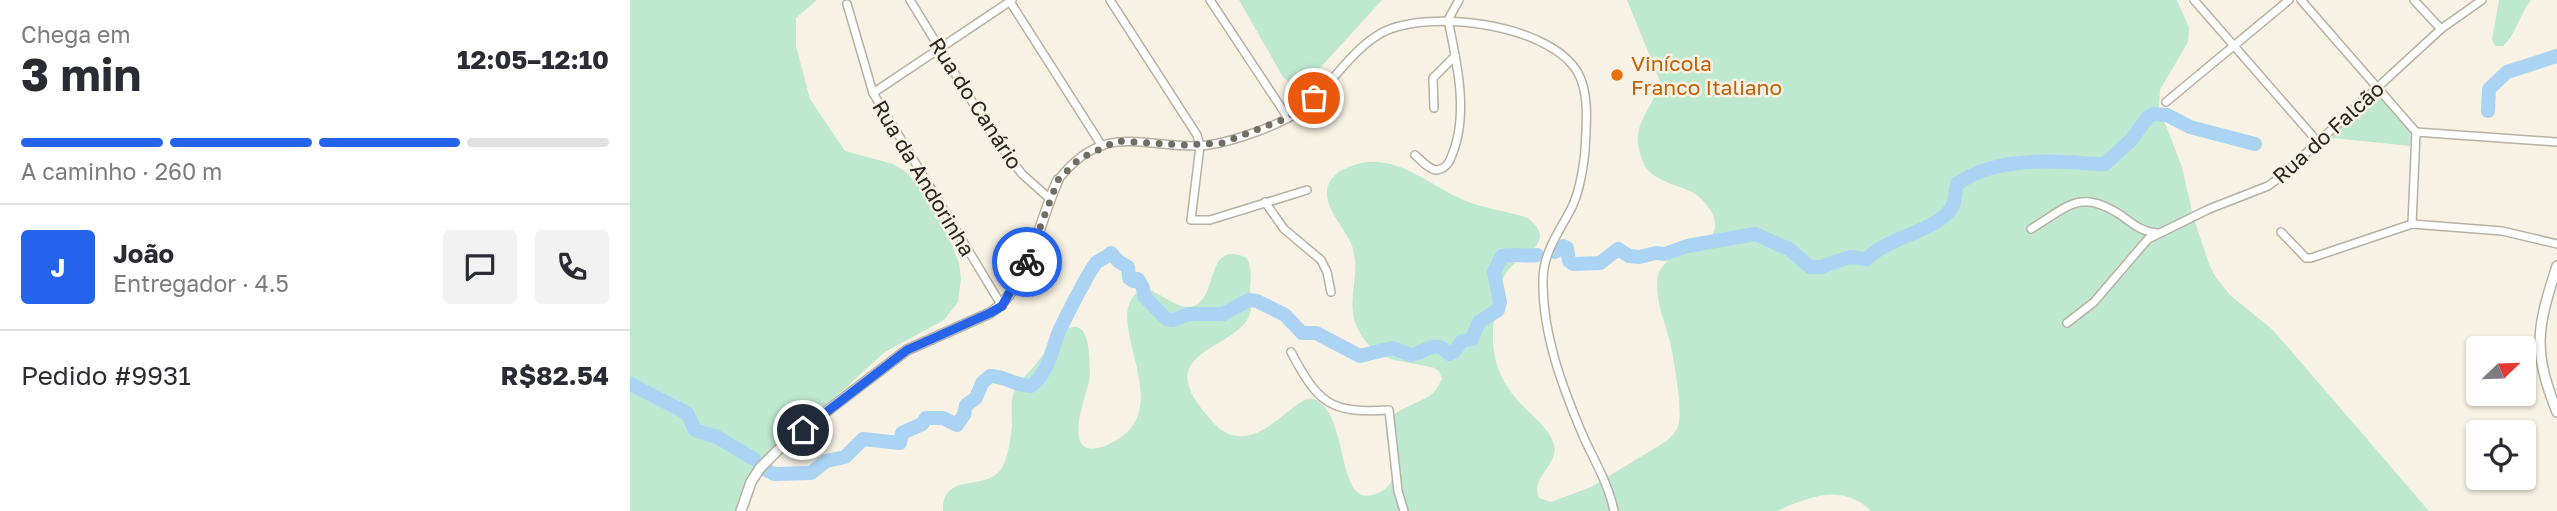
<!DOCTYPE html>
<html lang="pt">
<head>
<meta charset="utf-8">
<style>
	:root { --surface:#fff; --page:#f2f2f3; --text:#2b2b33; --muted:#7c7c81; --line:#e1e1e2; --accent:#2563eb }
	body { margin:0; font-family:"Golos Text",sans-serif; background:var(--page); color:var(--text); height:100vh; display:flex; flex-direction:column; font-size:26px; white-space:nowrap }
	* { box-sizing:border-box; margin:0 }
	p { font-size:23px; color:var(--muted) }
	.icon { flex:none; width:38px; height:38px; fill:none; stroke:currentColor; stroke-width:2; stroke-linecap:round; stroke-linejoin:round }
	.map { position:relative; flex:1; overflow:hidden }
	.details { display:flex; flex-direction:column; background:var(--surface); width:630px }
	.details>* { flex:none }
	.needle { width:46px; rotate:67deg }
	.buttons { position:absolute; left:1836px; top:336px; display:grid; gap:14px }
	.buttons a { display:grid; place-items:center; width:70px; height:70px; border-radius:7px; background:var(--surface); box-shadow:0 2px 5px #0004; font-size:35px }
	.pin { position:absolute; display:grid; place-items:center; width:60px; height:60px; color:#fff; margin:-30px; border:4px solid #fff; border-radius:50%; box-shadow:0 2px 7px #0007 }
	.courier { position:absolute; display:grid; place-items:center; width:70px; height:70px; margin:-35px; border:5px solid #2563eb; border-radius:50%; background:#fff; color:#222; box-shadow:0 2px 9px #0007 }
	.head em { font-style:normal; font-weight:700 }
	.head div { display:flex; flex-direction:column-reverse }
	.head { display:flex; align-items:center; justify-content:space-between; height:119px; padding:0 21px }
	h1 { font-size:46px; font-weight:700; line-height:52px }
	.bar { display:grid; grid-template-columns:repeat(4,1fr); gap:10px 7px; align-content:center; height:84px; padding:0 21px }
	.bar i { height:9px; border-radius:5px; background:var(--line) }
	.bar .selected { background:var(--accent) }
	.bar p { grid-column:span 4 }
	.line { display:flex; align-items:center; gap:18px; padding:0 21px; border-top:2px solid var(--line) }
	.line div { flex:1 }
	.round { display:grid; place-items:center; flex:none; width:74px; height:74px; border-radius:7px; background:var(--page) }
	main { display:flex; flex:1; min-height:0 }
	.map>svg:first-child { display:block }
	.green { fill:#bfe8d0 }
	.lines { fill:none; stroke-linecap:round; stroke-linejoin:round }
	.river { stroke:#abd4f4; stroke-width:14 }
	.minor-casing { stroke:#b6b1a3; stroke-width:10 }
	.tertiary-casing { stroke:#b6b1a3; stroke-width:12 }
	.minor { stroke:#fff; stroke-width:7 }
	.tertiary { stroke:#fff; stroke-width:9 }
	.done { stroke:#706d65; stroke-width:7; stroke-dasharray:0 12.6 }
	.route { stroke:#2563eb; stroke-width:9 }
	.food-dot { fill:#e8710a; stroke:#f8f2e4; stroke-width:2.5 }
	.labels { text-anchor:middle; dominant-baseline:central; stroke-width:5; stroke-linejoin:round; paint-order:stroke }
	.food-label { font-size:21px; fill:#c56008; stroke:#f8f2e4; text-anchor:start }
	.street-label { font-size:21px; fill:#272520; stroke:#f8f2e4 }
</style>
</head>
<body>
<main>
<section class="details">
<div class="head"><div><h1>3 min</h1><p>Chega em</p></div><em>12:05–12:10</em></div>
<div class="bar"><i class="selected"></i><i class="selected"></i><i class="selected"></i><i></i><p>A caminho · 260 m</p></div>
<div class="line" style="height:126px"><b class="round" style="background:var(--accent);color:#fff">J</b><div><b>João</b><p>Entregador · 4.5</p></div><a class="round"><svg class="icon" aria-label="chat" viewBox="0 0 24 24"><path d="M4 5h16v11H9l-5 4z"/></svg></a><a class="round"><svg class="icon" aria-label="phone" viewBox="0 0 24 24"><path d="M5 4h4l2 5-3 2q2 4 5 5l2-3 5 2v4C11 20 4 13 5 4z"/></svg></a></div>
<div class="line" style="height:91px"><div>Pedido #9931</div><b>R$82.54</b></div>
</section>
<div class="map">
<svg width="1927" height="511" viewBox="0 0 1927 511">
	<rect width="100%" height="100%" fill="#f8f2e4"/>
	<g class="green">
		<path d="M 0,0 L 187,0 L 166,18 L 166,46 L 180,99 L 215,151 L 263,164 L 276,172 L 296,194 L 315,228 L 329,263 L 331,278 L 328,302 L 314,320 L 255,352 L 129,466 L 110,511 L 0,511 Z"/>
		<path d="M 609,0 L 752,0 L 681,78 L 672,85 L 664,87 L 653,77 Z"/>
		<path d="M 997,0 L 1547,0 L 1559,28 L 1558,42 L 1530,90 L 1529,107 L 1552,167 L 1563,216 L 1579,264 L 1585,276 L 1600,295 L 1643,330 L 1799,511 L 1241,511 C 1212,483 1179,497 1147,511 L 313,511 C 312,467 364,497 375,461 C 379,450 381,437 382,425 C 382,416 381,407 382,399 C 385,384 397,375 406,364 C 414,355 437,315 452,330 C 460,338 461,370 459,382 C 455,399 429,465 477,445 C 558,411 461,314 514,288 C 527,291 547,308 559,307 C 591,304 572,237 617,258 C 622,269 621,278 620,290 C 620,298 623,308 619,316 C 609,342 551,350 558,383 C 561,397 571,408 580,419 C 622,470 664,391 684,399 C 719,412 706,505 742,495 C 781,485 752,450 757,426 C 761,408 791,404 803,393 C 807,389 809,384 812,379 L 809,371 L 804,368 C 781,361 752,364 736,342 C 709,307 732,284 723,249 C 718,230 691,207 698,186 C 703,171 723,164 737,162 C 775,159 803,188 836,201 C 856,209 877,211 898,218 C 928,243 894,252 879,269 C 872,277 869,289 867,299 C 858,347 862,376 898,411 C 907,420 921,432 924,445 C 929,466 900,476 909,498 L 921,502 L 961,487 L 1035,442 C 1041,437 1046,433 1048,426 C 1051,417 1049,408 1049,399 C 1047,380 1044,360 1040,342 C 1035,323 1027,304 1027,284 C 1027,247 1080,253 1085,228 C 1086,224 1084,217 1082,213 C 1067,184 1042,190 1021,173 C 1013,167 1010,154 1008,145 C 1005,120 1026,103 1030,81 Z"/>
		<path d="M 1869,0 L 1901,0 C 1890,14 1886,34 1873,46 L 1865,46 L 1862,40 Z"/>
		<path d="M 1746,90 L 1781,128 L 1780,146 L 1693,137 Z"/>
	</g>
	<g class="lines">
		<g class="river">
			<path d="M 1858,111 L 1859,89 L 1877,72 L 1927,56"/>
			<path d="M 925,252 L 933,246 L 937,248 L 939,261 L 943,264 L 970,263 L 988,249 L 999,256 L 1009,257 L 1026,253 L 1035,254 L 1057,246 L 1125,234 L 1159,249 L 1180,267 L 1191,267 L 1220,257 L 1237,259 C 1258,236 1311,231 1323,205 C 1326,198 1325,191 1327,184 C 1357,162 1402,160 1437,162 C 1450,162 1463,165 1475,164 L 1501,140 L 1518,117 L 1524,114 L 1537,115 L 1560,127 L 1625,144"/>
			<path d="M 0,384 L 57,413 L 65,430 L 87,437 L 124,459"/>
			<path d="M 134,469 L 144,474 L 181,473 L 196,461 L 215,457 L 233,439 L 270,443 L 272,433 L 292,424 L 296,418 L 313,418 L 327,425 L 334,415 L 336,405 L 346,398 L 352,383 L 360,376 C 375,376 386,386 401,386 C 418,373 421,353 428,334 C 432,324 461,267 467,262 C 472,259 477,257 481,253 L 488,261 L 498,267 L 499,278 L 503,281 L 508,279 L 513,288 L 514,296 L 536,319 L 543,320 L 559,314 L 593,314 L 619,300 L 627,301 L 655,315 L 672,333 L 686,333 L 730,356 L 762,348 L 781,355 C 797,352 805,338 819,354 L 824,352 L 832,341 L 842,339 L 849,322 L 868,310 L 870,302 L 864,272 L 872,256 C 884,253 895,257 907,255"/>
		</g>
		<g class="minor-casing">
			<g id="minor">
				<path d="M 280,0 L 365,139 L 392,174 L 420,199"/>
				<path d="M 379,0 L 472,146"/>
				<path d="M 480,0 L 567,135 L 570,146 L 561,220 L 580,220 L 677,190"/>
				<path d="M 580,0 L 658,118"/>
				<path d="M 1564,0 L 1687,141"/>
				<path d="M 1671,0 L 1786,132"/>
				<path d="M 1784,0 L 1811,29"/>
				<path d="M 217,4 L 243,93 L 372,306"/>
				<path d="M 818,20 L 829,0"/>
				<path d="M 243,93 L 382,0"/>
				<path d="M 1536,102 L 1659,0"/>
				<path d="M 804,108 L 803,78 L 825,56"/>
				<path d="M 1786,132 L 1927,142"/>
				<path d="M 785,155 C 791,160 799,170 807,170 C 815,169 820,162 822,155 C 839,114 827,63 818,20"/>
				<path d="M 428,180 C 473,122 509,147 568,146 C 593,145 636,130 658,118 C 695,98 713,57 748,35 C 793,7 920,23 948,73 C 960,95 956,126 955,151 C 953,170 950,190 942,207 C 930,231 913,252 913,280 C 912,334 933,389 954,438 C 965,462 979,485 984,511"/>
				<path d="M 635,202 L 654,229 L 691,260 L 697,272 L 701,292"/>
				<path d="M 1782,224 L 1786,132"/>
				<path d="M 1401,229 C 1439,206 1450,188 1492,216 C 1503,224 1512,232 1527,233"/>
				<path d="M 1651,232 L 1676,258 L 1681,258 L 1782,224 L 1872,231 L 1927,244"/>
				<path d="M 1437,323 L 1464,302 L 1518,239 L 1579,209 L 1638,186 L 1649,178 L 1811,29 L 1852,0"/>
				<path d="M 661,352 C 688,403 700,414 759,410 L 768,491 L 774,511"/>
			</g>
		</g>
		<g class="tertiary-casing">
			<g id="tertiary">
				<path d="M 1927,266 C 1907,328 1902,349 1927,412"/>
				<path d="M 111,511 L 121,482 L 130,468 L 155,443 L 277,350 L 360,313 C 399,288 409,220 428,180"/>
			</g>
		</g>
		<use href="#minor" class="minor"/>
		<use href="#tertiary" class="tertiary"/>
	</g>
	<g class="lines">
		<path class="done" d="M 397,262 L 428,180 L 449,159 L 487,141 L 554,145 L 592,143 L 657,118 L 684,98"/>
		<path class="route" d="M 173,430 L 277,350 L 360,313 L 372,306 L 397,262"/>
	</g>
	<circle class="food-dot" cx="987" cy="75" r="7"/>
	<g class="labels">
		<g class="food-label">
			<text x="1001" y="63">Vinícola<tspan x="1001" dy="24">Franco Italiano</tspan></text>
		</g>
		<g class="street-label">
			<text transform="translate(346 103) rotate(57)">Rua do Canário</text>
			<text transform="translate(1698 132) rotate(-42)">Rua do Falcão</text>
			<text transform="translate(294 178) rotate(59)">Rua da Andorinha</text>
		</g>
	</g>
</svg>
<div class="buttons">
<a><svg class="needle" viewBox="-14 -14 28 28"><path d="M0-13l5 13h-10z" fill="#e53935"/><path d="M0 13l5-13h-10z" fill="#7c7c81"/></svg></a>
<a><svg class="icon" aria-label="locate" viewBox="0 0 24 24"><circle cx="12" cy="12" r="6"/><path d="M12 2v4M12 18v4M2 12h4M18 12h4"/></svg></a>
</div>
<div class="pin" style="left:684px;top:98px;background:#ea580c"><svg class="icon" aria-label="bag" viewBox="0 0 24 24"><path d="M5 8h14l-1 12H6zM9 8a3 3 0 0 1 6 0"/></svg></div>
<div class="pin" style="left:173px;top:430px;background:#1f2937"><svg class="icon" aria-label="home" viewBox="0 0 24 24"><path d="M3 11l9-7 9 7M6 9v11h12V9"/></svg></div>
<div class="courier" style="left:397px;top:262px"><svg class="icon" aria-label="bike" viewBox="0 0 24 24"><circle cx="6" cy="16" r="4"/><circle cx="18" cy="16" r="4"/><path d="M6 16l4-8h5l3 8M10 8l3 8H6M13 5h3"/></svg></div>
</div>
</main>
</body>
</html>
